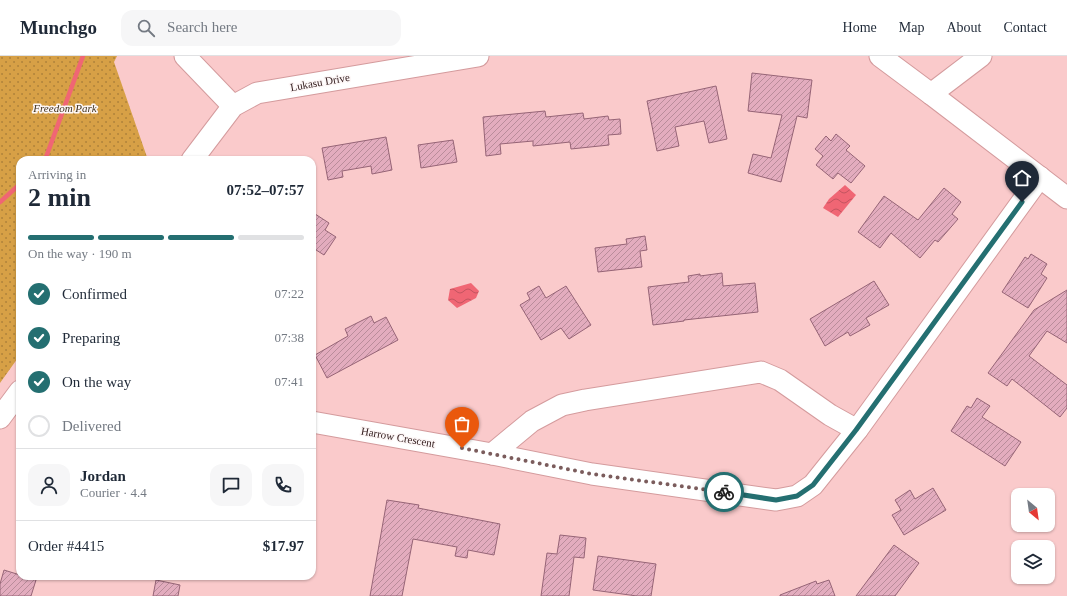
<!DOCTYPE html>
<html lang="en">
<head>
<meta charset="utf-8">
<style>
	:root { --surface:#fff; --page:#f6f6f7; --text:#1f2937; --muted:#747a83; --line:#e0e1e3; --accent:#246f71 }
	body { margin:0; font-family:Georgia,serif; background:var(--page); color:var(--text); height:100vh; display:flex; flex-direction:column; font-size:15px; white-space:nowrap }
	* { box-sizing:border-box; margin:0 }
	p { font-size:13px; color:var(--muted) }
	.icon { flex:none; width:22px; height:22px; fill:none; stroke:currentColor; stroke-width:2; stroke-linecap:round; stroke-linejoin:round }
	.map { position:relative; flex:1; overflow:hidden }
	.panel { position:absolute; left:16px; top:100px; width:300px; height:424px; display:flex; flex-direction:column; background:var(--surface); border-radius:12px; box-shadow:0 1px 3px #0004 }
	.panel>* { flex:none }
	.needle { width:26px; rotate:151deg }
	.fabs { position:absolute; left:1011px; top:432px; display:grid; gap:8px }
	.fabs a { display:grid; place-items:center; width:44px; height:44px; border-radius:8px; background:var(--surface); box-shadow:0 1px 3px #0004; font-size:20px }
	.pin { position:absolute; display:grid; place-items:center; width:34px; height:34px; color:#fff; margin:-41px -17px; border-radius:50% 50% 50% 0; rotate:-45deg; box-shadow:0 0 4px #0007 }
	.pin .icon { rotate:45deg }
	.courier { position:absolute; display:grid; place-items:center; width:40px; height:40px; margin:-20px; border:3px solid #246f71; border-radius:50%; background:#fff; color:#222; box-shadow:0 1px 5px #0007 }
	.overview em { font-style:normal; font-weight:700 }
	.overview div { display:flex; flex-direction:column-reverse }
	.overview { display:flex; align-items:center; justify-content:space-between; height:68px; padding:0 12px }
	h1 { font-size:26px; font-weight:700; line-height:30px }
	.bar { display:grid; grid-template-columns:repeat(4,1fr); gap:6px 4px; align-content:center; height:48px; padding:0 12px }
	.bar i { height:5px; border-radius:3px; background:var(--line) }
	.bar .active { background:var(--accent) }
	.bar p { grid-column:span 4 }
	.line { display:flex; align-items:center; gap:10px; padding:0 12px; border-top:1px solid var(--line) }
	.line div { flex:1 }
	.round { display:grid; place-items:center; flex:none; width:42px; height:42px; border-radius:12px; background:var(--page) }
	ol { padding:0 12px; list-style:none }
	li { display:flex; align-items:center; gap:12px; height:44px }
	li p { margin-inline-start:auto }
	li .icon { padding:4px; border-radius:50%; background:var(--accent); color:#fff; stroke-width:4 }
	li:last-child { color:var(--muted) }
	li i { width:22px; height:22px; border:2px solid var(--line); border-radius:50% }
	header { display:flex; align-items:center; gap:24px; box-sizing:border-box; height:56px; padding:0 20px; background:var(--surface); border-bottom:1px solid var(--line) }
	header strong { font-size:19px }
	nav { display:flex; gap:22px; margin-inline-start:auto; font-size:14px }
	.search { width:280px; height:36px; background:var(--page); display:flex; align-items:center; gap:10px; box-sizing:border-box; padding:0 14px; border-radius:12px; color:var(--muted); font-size:15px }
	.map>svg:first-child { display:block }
	.park { fill:url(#park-dots) }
	.water { fill:url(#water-waves) }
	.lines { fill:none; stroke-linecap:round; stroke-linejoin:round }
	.stream { stroke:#f06674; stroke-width:4.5 }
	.building { fill:url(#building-hatch); stroke:#966476 }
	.minor-casing { stroke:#d49b9d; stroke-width:23 }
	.minor { stroke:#fff; stroke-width:21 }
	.done { stroke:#7b5c5c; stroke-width:4; stroke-dasharray:0 7.2 }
	.route { stroke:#246f71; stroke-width:5 }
	.labels { text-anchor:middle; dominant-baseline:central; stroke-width:3; stroke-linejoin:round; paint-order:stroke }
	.street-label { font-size:11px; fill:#362021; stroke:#fdf7f7 }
	.park-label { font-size:11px; font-style:italic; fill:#40321c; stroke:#fdf7f7 }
</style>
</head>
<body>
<header>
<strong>Munchgo</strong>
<div class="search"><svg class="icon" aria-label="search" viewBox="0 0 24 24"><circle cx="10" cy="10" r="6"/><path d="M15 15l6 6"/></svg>Search here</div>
<nav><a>Home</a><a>Map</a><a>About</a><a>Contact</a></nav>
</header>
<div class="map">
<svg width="1067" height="540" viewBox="0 0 1067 540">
	<defs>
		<pattern id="park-dots" width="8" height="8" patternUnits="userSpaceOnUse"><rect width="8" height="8" fill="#d7a046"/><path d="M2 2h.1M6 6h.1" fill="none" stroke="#af823a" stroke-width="1.8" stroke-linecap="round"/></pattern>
		<pattern id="water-waves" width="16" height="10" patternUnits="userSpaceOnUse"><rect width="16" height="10" fill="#f06674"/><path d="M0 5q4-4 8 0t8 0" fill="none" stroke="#c3545f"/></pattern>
		<pattern id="building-hatch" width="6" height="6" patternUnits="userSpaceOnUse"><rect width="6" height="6" fill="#e3acbe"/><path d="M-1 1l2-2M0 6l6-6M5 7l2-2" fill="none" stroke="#b98c9a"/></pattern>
	</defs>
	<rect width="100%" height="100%" fill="#facacb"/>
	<path class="park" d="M 0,0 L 117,0 L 114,6 L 148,104 L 20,104 L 20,299 L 0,327 Z"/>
	<g class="water">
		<path d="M 845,129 L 856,139 L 838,161 L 823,152 L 829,143 Z"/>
		<path d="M 471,227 L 479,235 L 476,242 L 457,252 L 448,244 L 450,233 Z"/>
	</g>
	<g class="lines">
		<g class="stream">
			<path d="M 45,104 L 83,0"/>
			<path d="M 0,146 L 20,128"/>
		</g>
	</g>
	<g class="building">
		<path d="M 752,17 L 812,24 L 807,62 L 797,60 L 781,126 L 748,117 L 753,98 L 771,102 L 782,59 L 748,55 Z"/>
		<path d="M 716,30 L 727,83 L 709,87 L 704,65 L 675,71 L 679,90 L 657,95 L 647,45 Z"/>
		<path d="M 545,55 L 546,61 L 583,57 L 584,63 L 608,60 L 609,64 L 620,63 L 621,78 L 608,79 L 609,89 L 571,93 L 570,86 L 533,90 L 533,85 L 500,88 L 501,98 L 486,100 L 483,61 Z"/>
		<path d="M 836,78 L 850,90 L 846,94 L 865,110 L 851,127 L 838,117 L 833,123 L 816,109 L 823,100 L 815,93 L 826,80 L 831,85 Z"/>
		<path d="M 386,81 L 392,114 L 372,118 L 371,110 L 342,115 L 343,121 L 328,124 L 322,92 Z"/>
		<path d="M 453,84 L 457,106 L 421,112 L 418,89 Z"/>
		<path d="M 944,132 L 961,146 L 952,158 L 958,163 L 938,186 L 935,184 L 920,202 L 891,177 L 880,192 L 858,176 L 884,140 L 918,164 Z"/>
		<path d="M 312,156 L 329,167 L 325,174 L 336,181 L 324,199 L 313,192 L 312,194 Z"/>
		<path d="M 645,180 L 647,194 L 640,195 L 642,211 L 598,216 L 595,192 L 627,188 L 626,183 Z"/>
		<path d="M 1031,198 L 1047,208 L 1041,218 L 1047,222 L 1028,252 L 1002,236 L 1025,201 L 1028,203 Z"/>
		<path d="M 722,217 L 723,230 L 755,227 L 758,256 L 684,264 L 684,265 L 653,269 L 648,231 L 689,226 L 688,220 L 700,218 L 700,220 Z"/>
		<path d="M 874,225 L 889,249 L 866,262 L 870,269 L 850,280 L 848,276 L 825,290 L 810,263 Z"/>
		<path d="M 539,230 L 546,242 L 566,230 L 591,269 L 569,283 L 561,272 L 541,284 L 520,249 L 530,243 L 527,237 Z"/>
		<path d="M 1067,234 L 1067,287 L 1047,275 L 1029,300 L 1067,329 L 1067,352 L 1060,361 L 1012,323 L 1007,330 L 988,317 L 1034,254 Z"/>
		<path d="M 371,260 L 374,267 L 386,261 L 398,284 L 327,322 L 315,299 L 348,280 L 345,273 Z"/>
		<path d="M 977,342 L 990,350 L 982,361 L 1021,386 L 1005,410 L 951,375 L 967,350 L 971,352 Z"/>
		<path d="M 933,432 L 946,454 L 904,479 L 892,459 L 901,454 L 895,444 L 910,434 L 915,443 Z"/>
		<path d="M 387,444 L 419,449 L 418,452 L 500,468 L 494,499 L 468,494 L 467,502 L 455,500 L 457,491 L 413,483 L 402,540 L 370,540 Z"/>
		<path d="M 560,479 L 586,482 L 584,502 L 574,501 L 569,540 L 541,540 L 547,497 L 557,498 Z"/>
		<path d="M 894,489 L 919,507 L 895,540 L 856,540 Z"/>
		<path d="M 598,500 L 656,508 L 651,540 L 637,540 L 593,534 Z"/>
		<path d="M 4,514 L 20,519 L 20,520 L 36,524 L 31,540 L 0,540 L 0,528 Z"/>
		<path d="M 156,524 L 180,529 L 178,540 L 153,540 Z"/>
		<path d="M 829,524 L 835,540 L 780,540 L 780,539 L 816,525 L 817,528 Z"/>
	</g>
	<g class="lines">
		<g class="minor-casing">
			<g id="minor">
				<path d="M 185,0 L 233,50"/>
				<path d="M 880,0 L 931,38 L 981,0"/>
				<path d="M 931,38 L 1067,142"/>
				<path d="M 192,104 L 233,50 L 257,37 L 478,0"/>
				<path d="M 0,362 L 20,335"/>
				<path d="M 312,366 L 492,398 L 592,418 L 776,444 L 797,440 L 813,429 L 857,374 L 1040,121"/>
				<path d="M 492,398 L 532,365 L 562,349 L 585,344 L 761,316 L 780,324 L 830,359 L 857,374"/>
			</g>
		</g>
		<use href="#minor" class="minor"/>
	</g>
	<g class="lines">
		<path class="done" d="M 462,392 L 592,418 L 724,436"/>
		<path class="route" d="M 724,436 L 776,444 L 797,440 L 813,429 L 856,374 L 1022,146"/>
	</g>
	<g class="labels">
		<g class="street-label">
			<text transform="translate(320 26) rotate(-10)">Lukasu Drive</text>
			<text transform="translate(398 381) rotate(10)">Harrow Crescent</text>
		</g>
		<g class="park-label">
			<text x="65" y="52">Freedom Park</text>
		</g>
	</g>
</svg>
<div class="fabs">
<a><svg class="needle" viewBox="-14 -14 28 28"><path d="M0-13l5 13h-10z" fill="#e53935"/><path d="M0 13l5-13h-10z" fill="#747a83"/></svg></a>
<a><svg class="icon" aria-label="layers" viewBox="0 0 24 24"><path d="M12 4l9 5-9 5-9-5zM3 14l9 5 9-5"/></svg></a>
</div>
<div class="pin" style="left:462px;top:392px;background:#ea580c"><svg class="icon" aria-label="bag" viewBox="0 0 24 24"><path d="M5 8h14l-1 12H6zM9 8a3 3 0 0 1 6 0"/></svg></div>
<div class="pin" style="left:1022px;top:146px;background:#1f2937"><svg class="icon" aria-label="home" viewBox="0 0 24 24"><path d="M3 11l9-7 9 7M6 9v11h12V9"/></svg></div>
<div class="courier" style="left:724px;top:436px"><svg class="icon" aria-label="bike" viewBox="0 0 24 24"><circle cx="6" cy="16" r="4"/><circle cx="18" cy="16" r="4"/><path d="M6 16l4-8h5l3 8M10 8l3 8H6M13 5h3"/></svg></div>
<section class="panel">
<div class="overview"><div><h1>2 min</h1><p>Arriving in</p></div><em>07:52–07:57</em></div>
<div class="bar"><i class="active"></i><i class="active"></i><i class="active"></i><i></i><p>On the way · 190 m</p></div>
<ol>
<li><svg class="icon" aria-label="check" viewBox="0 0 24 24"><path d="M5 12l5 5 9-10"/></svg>Confirmed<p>07:22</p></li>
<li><svg class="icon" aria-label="check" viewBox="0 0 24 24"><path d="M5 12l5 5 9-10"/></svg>Preparing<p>07:38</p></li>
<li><svg class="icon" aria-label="check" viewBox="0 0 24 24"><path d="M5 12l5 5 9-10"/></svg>On the way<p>07:41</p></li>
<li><i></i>Delivered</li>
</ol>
<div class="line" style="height:72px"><a class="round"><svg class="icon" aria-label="person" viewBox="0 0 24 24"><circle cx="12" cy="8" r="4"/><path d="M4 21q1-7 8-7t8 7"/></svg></a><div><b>Jordan</b><p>Courier · 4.4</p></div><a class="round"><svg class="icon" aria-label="chat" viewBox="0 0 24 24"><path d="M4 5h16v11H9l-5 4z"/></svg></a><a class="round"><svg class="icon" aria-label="phone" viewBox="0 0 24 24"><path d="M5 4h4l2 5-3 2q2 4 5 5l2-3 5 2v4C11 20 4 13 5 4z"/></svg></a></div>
<div class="line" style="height:52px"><div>Order #4415</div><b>$17.97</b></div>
</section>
</div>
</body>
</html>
